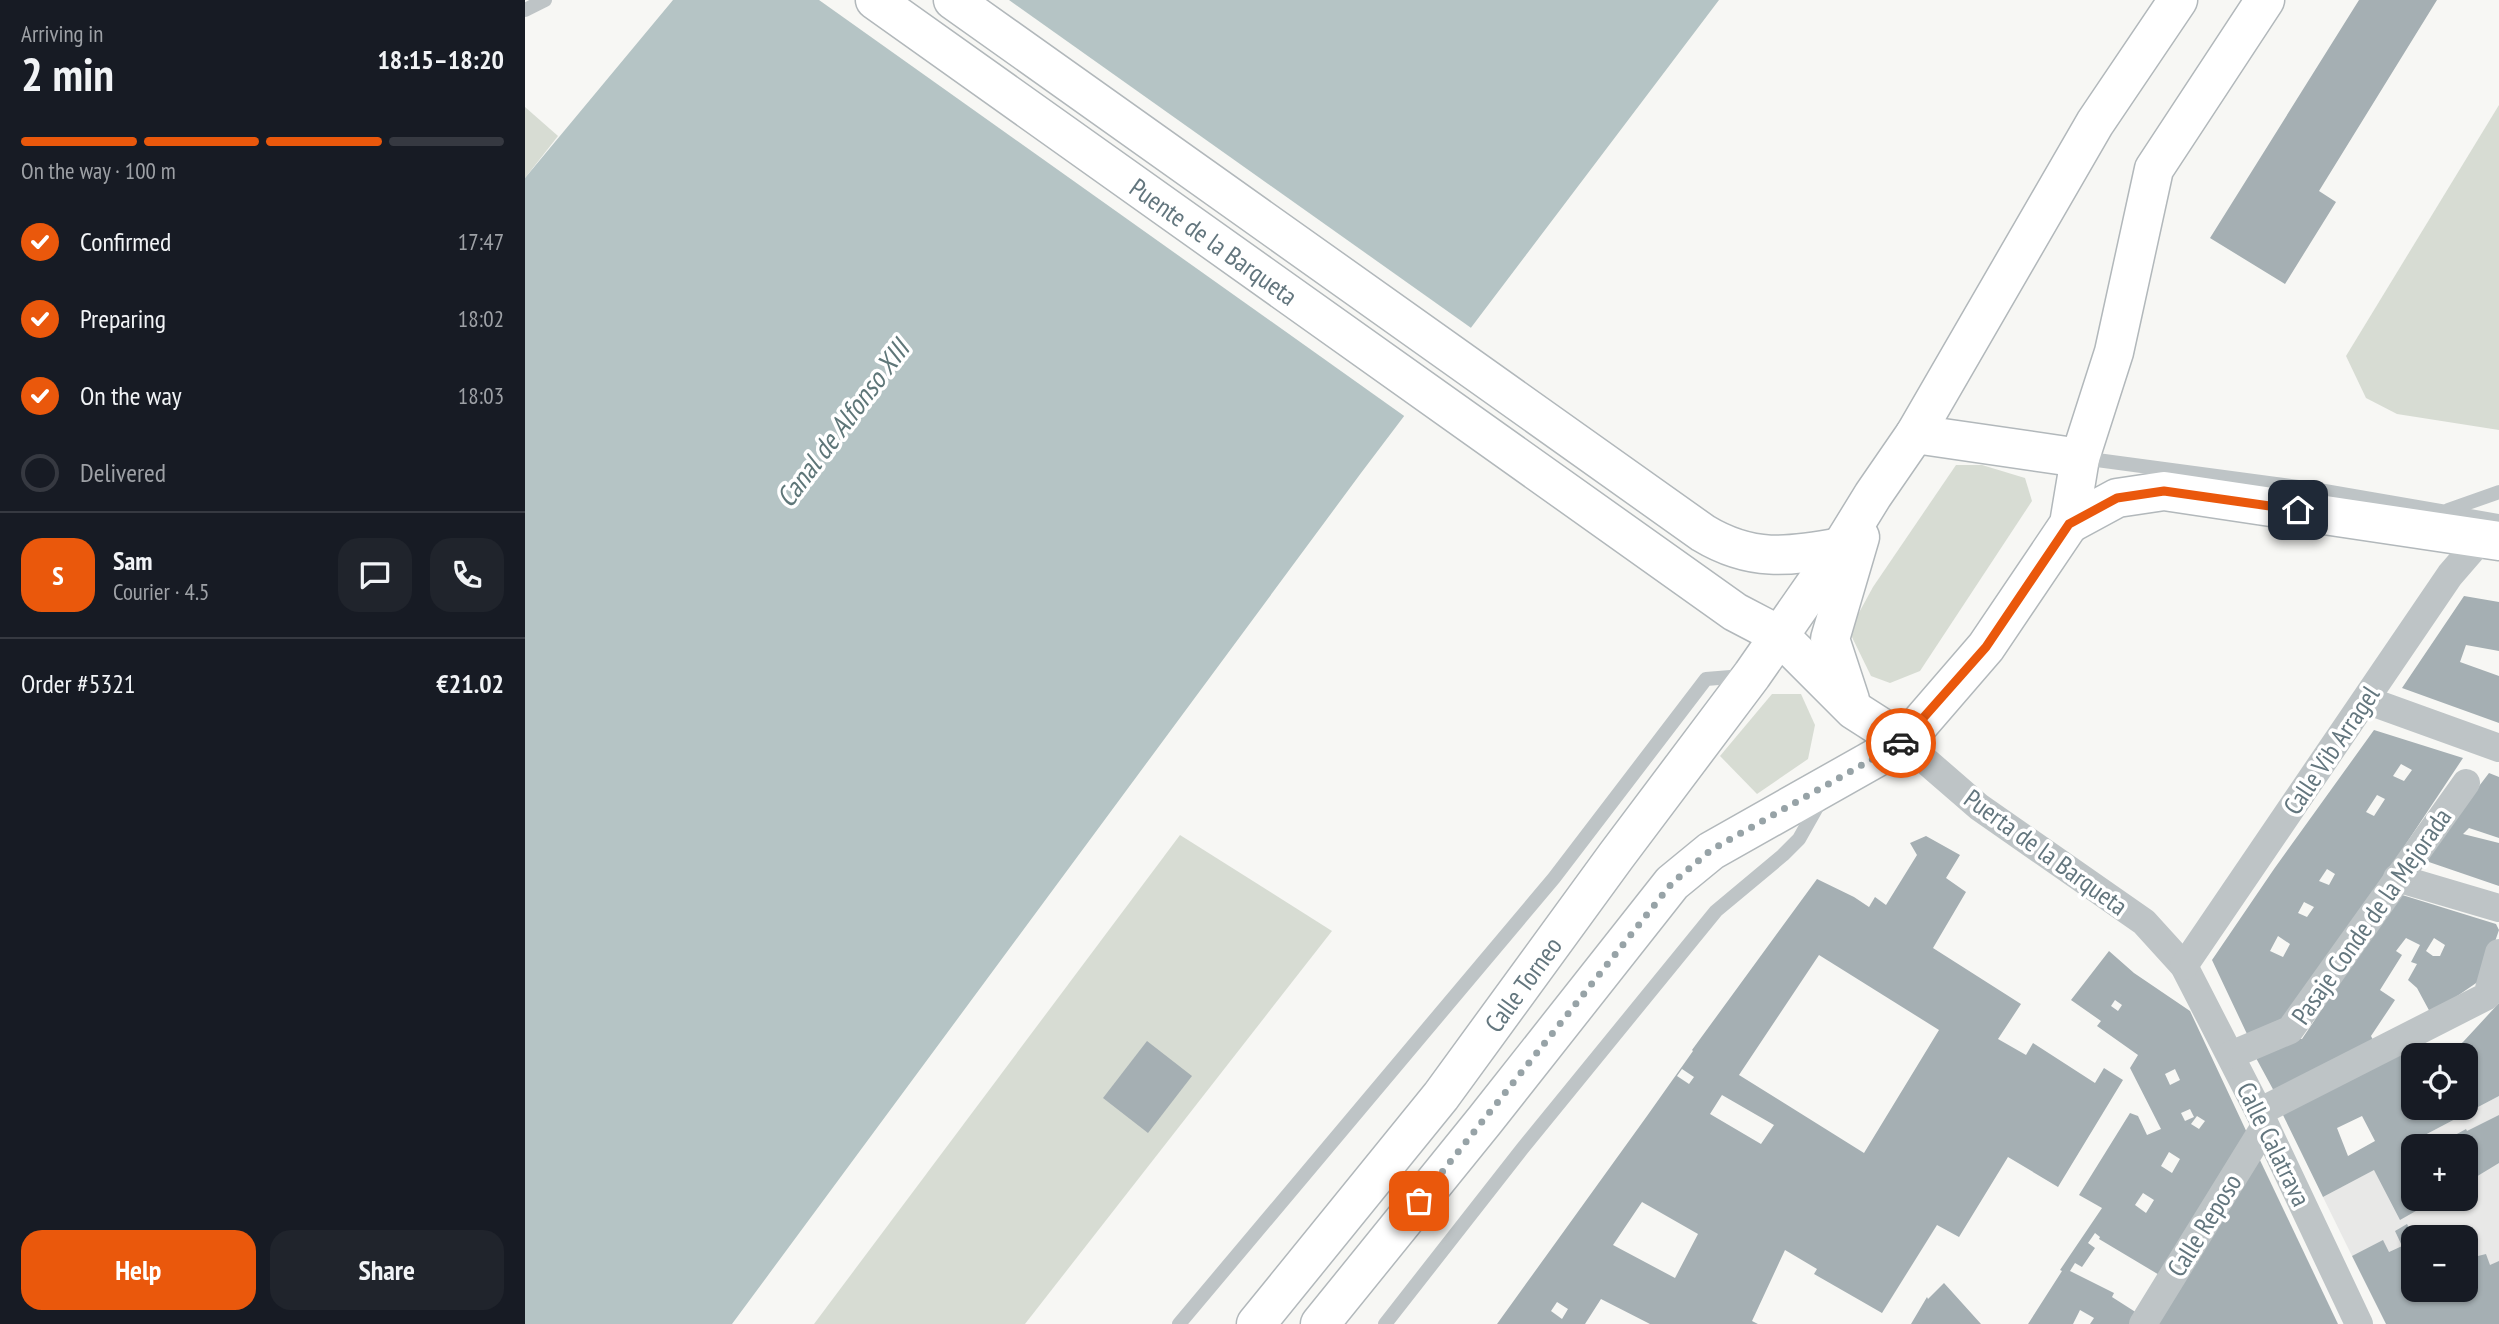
<!DOCTYPE html>
<html lang="en">
<head>
<meta charset="utf-8">
<style>
	:root { --surface:#171b24; --page:#20242c; --text:#f1f3f6; --muted:#9ea1a6; --line:#363941; --accent:#ea580c }
	body { margin:0; font-family:"PT Sans Narrow",sans-serif; background:var(--page); color:var(--text); height:100vh; display:flex; flex-direction:column; font-size:26px; white-space:nowrap }
	* { box-sizing:border-box; margin:0 }
	p { font-size:23px; color:var(--muted) }
	.icon { flex:none; width:38px; height:38px; fill:none; stroke:currentColor; stroke-width:2; stroke-linecap:round; stroke-linejoin:round }
	.map { position:relative; flex:1; overflow:hidden }
	.side { display:flex; flex-direction:column; background:var(--surface); width:525px }
	.side>* { flex:none }
	.tools { position:absolute; left:1876px; top:1043px; display:grid; gap:14px }
	.tools a { display:grid; place-items:center; width:77px; height:77px; border-radius:14px; background:var(--surface); box-shadow:0 2px 5px #0004; font-size:35px }
	.pin { position:absolute; display:grid; place-items:center; width:60px; height:60px; color:#fff; margin:-30px; border-radius:14px; box-shadow:0 4px 10px #0006 }
	.courier { position:absolute; display:grid; place-items:center; width:70px; height:70px; margin:-35px; border:5px solid #ea580c; border-radius:50%; background:#fff; color:#222; box-shadow:0 2px 9px #0007 }
	.head em { font-style:normal; font-weight:700 }
	.head div { display:flex; flex-direction:column-reverse }
	.head { display:flex; align-items:center; justify-content:space-between; height:119px; padding:0 21px }
	h1 { font-size:46px; font-weight:700; line-height:52px }
	.bar { display:grid; grid-template-columns:repeat(4,1fr); gap:10px 7px; align-content:center; height:84px; padding:0 21px }
	.bar i { height:9px; border-radius:5px; background:var(--line) }
	.bar .on { background:var(--accent) }
	.bar p { grid-column:span 4 }
	.line { display:flex; align-items:center; gap:18px; padding:0 21px; border-top:2px solid var(--line) }
	.line div { flex:1 }
	.round { display:grid; place-items:center; flex:none; width:74px; height:74px; border-radius:21px; background:var(--page) }
	ol { padding:0 21px; list-style:none }
	li { display:flex; align-items:center; gap:21px; height:77px }
	li p { margin-inline-start:auto }
	li .icon { padding:7px; border-radius:50%; background:var(--accent); color:#fff; stroke-width:4 }
	li:last-child { color:var(--muted) }
	li i { width:38px; height:38px; border:4px solid var(--line); border-radius:50% }
	.button { display:flex; gap:14px; margin-top:auto; padding:14px 21px }
	.button a { flex:1; height:80px; border-radius:21px; background:var(--accent); color:#fff; font-size:28px; font-weight:700; line-height:80px; text-align:center }
	.button a+a { background:var(--page); color:var(--text) }
	main { display:flex; flex:1; min-height:0 }
	.map>svg:first-child { display:block }
	.built { fill:#e8e8e7; fill-rule:evenodd }
	.green { fill:#d7dcd3 }
	.water { fill:#b5c4c5 }
	.pier { fill:#f7f7f4 }
	.building { fill:#a5afb3; fill-rule:evenodd }
	.lines { fill:none; stroke-linecap:round; stroke-linejoin:round }
	.primary-casing { stroke:#b2b8bb; stroke-width:41 }
	.lane { stroke:#bec4c6; stroke-width:14 }
	.street { stroke:#bec4c6; stroke-width:28 }
	.primary { stroke:#fff; stroke-width:38 }
	.done { stroke:#97a3a7; stroke-width:7; stroke-dasharray:0 12.6 }
	.route { stroke:#ea580c; stroke-width:9 }
	.labels { text-anchor:middle; dominant-baseline:central; stroke-width:7; stroke-linejoin:round; paint-order:stroke }
	.street-label { font-size:26px; fill:#63767e; stroke:#fff }
	.water-label { font-size:28px; font-style:italic; fill:#5e7678; stroke:#fff }
</style>
</head>
<body>
<main>
<section class="side">
<div class="head"><div><h1>2 min</h1><p>Arriving in</p></div><em>18:15–18:20</em></div>
<div class="bar"><i class="on"></i><i class="on"></i><i class="on"></i><i></i><p>On the way · 100 m</p></div>
<ol>
<li><svg class="icon" aria-label="check" viewBox="0 0 24 24"><path d="M5 12l5 5 9-10"/></svg>Confirmed<p>17:47</p></li>
<li><svg class="icon" aria-label="check" viewBox="0 0 24 24"><path d="M5 12l5 5 9-10"/></svg>Preparing<p>18:02</p></li>
<li><svg class="icon" aria-label="check" viewBox="0 0 24 24"><path d="M5 12l5 5 9-10"/></svg>On the way<p>18:03</p></li>
<li><i></i>Delivered</li>
</ol>
<div class="line" style="height:126px"><b class="round" style="background:var(--accent);color:#fff">S</b><div><b>Sam</b><p>Courier · 4.5</p></div><a class="round"><svg class="icon" aria-label="chat" viewBox="0 0 24 24"><path d="M4 5h16v11H9l-5 4z"/></svg></a><a class="round"><svg class="icon" aria-label="phone" viewBox="0 0 24 24"><path d="M5 4h4l2 5-3 2q2 4 5 5l2-3 5 2v4C11 20 4 13 5 4z"/></svg></a></div>
<div class="line" style="height:91px"><div>Order #5321</div><b>€21.02</b></div>
<div class="button"><a>Help</a><a>Share</a></div>
</section>
<div class="map">
<svg width="1974" height="1324" viewBox="0 0 1974 1324">
	<rect width="100%" height="100%" fill="#f7f7f4"/>
	<path class="built" d="M 1974,1096 L 1974,1324 L 1934,1324 L 1914,1290 L 1941,1290 L 1941,1237 L 1888,1237 L 1888,1257 L 1877,1246 L 1864,1252 L 1827,1256 L 1798,1197 L 1882,1152 L 1879,1146 ZM 1888,1146 L 1941,1146 L 1941,1199 L 1888,1199 Z"/>
	<g class="green">
		<path d="M 1974,105 L 1974,430 L 1872,414 L 1841,398 L 1821,356 Z"/>
		<path d="M 0,107 L 33,136 L 0,178 Z"/>
		<path d="M 1431,465 L 1457,465 L 1500,478 L 1507,501 L 1395,671 L 1365,683 L 1346,676 L 1324,631 L 1348,587 Z"/>
		<path d="M 1247,694 L 1276,694 L 1290,725 L 1283,759 L 1232,794 L 1195,756 Z"/>
		<path d="M 655,835 L 807,931 L 500,1324 L 289,1324 Z"/>
	</g>
	<path class="water" d="M 148,0 L 1194,0 L 836,473 L 207,1324 L 0,1324 L 0,178 Z"/>
	<path class="pier" d="M 294,0 L 484,0 L 949,330 L 882,418 Z"/>
	<g class="building">
		<path d="M 1834,0 L 1912,0 L 1794,191 L 1811,202 L 1760,284 L 1685,238 Z"/>
		<path d="M 1939,596 L 1974,602 L 1974,651 L 1941,645 L 1935,662 L 1974,676 L 1974,723 L 1877,688 Z"/>
		<path d="M 1849,730 L 1938,758 L 1768,1014 L 1722,1034 L 1687,960 L 1749,869 ZM 1876,764 L 1887,770 L 1879,781 L 1868,776 ZM 1852,795 L 1860,799 L 1849,816 L 1841,812 ZM 1802,869 L 1810,874 L 1804,885 L 1794,881 ZM 1779,902 L 1789,907 L 1782,917 L 1773,913 ZM 1753,936 L 1765,944 L 1758,957 L 1745,951 Z"/>
		<path d="M 1964,773 L 1974,777 L 1974,838 L 1944,828 L 1938,834 L 1974,843 L 1974,886 L 1898,860 Z"/>
		<path d="M 1401,836 L 1435,855 L 1421,878 L 1441,892 L 1408,948 L 1496,1004 L 1473,1039 L 1501,1055 L 1508,1043 L 1570,1083 L 1579,1068 L 1598,1080 L 1533,1187 L 1483,1157 L 1434,1237 L 1412,1225 L 1357,1313 L 1289,1274 L 1292,1269 L 1260,1250 L 1227,1321 L 1233,1324 L 1125,1324 L 1076,1299 L 1060,1324 L 972,1324 L 1122,1116 L 1168,1051 L 1167,1050 L 1292,879 L 1329,897 L 1344,907 L 1350,897 L 1361,905 L 1392,855 L 1385,843 ZM 1294,955 L 1414,1030 L 1339,1153 L 1214,1075 ZM 1157,1069 L 1169,1077 L 1164,1084 L 1152,1076 ZM 1197,1095 L 1249,1125 L 1236,1144 L 1185,1114 ZM 1117,1202 L 1173,1234 L 1150,1278 L 1088,1245 ZM 1032,1302 L 1043,1309 L 1037,1319 L 1026,1311 Z"/>
		<path d="M 1874,894 L 1971,924 L 1974,930 L 1957,979 L 1906,1014 L 1892,988 L 1883,980 L 1892,964 L 1886,962 L 1895,945 L 1881,938 L 1871,951 L 1877,955 L 1855,990 L 1870,1000 L 1846,1036 L 1849,1042 L 1750,1093 L 1731,1058 L 1770,1038 L 1777,1039 ZM 1909,938 L 1920,945 L 1915,956 L 1908,956 L 1901,951 Z"/>
		<path d="M 1584,951 L 1609,973 L 1665,1011 L 1724,1137 L 1636,1276 L 1574,1239 L 1575,1237 L 1570,1233 L 1563,1243 L 1570,1248 L 1557,1267 L 1550,1263 L 1545,1271 L 1589,1293 L 1587,1297 L 1612,1313 L 1605,1324 L 1565,1324 L 1569,1318 L 1555,1310 L 1548,1324 L 1503,1324 L 1537,1271 L 1535,1270 L 1577,1208 L 1554,1195 L 1605,1113 L 1613,1116 L 1622,1135 L 1636,1129 L 1605,1068 L 1613,1055 L 1572,1026 L 1576,1021 L 1546,1000 ZM 1590,1000 L 1597,1005 L 1593,1011 L 1586,1006 ZM 1650,1069 L 1655,1080 L 1645,1085 L 1640,1074 ZM 1665,1109 L 1669,1117 L 1660,1121 L 1656,1113 ZM 1672,1116 L 1680,1121 L 1674,1129 L 1666,1124 ZM 1644,1152 L 1655,1159 L 1647,1173 L 1636,1166 ZM 1618,1193 L 1629,1200 L 1621,1213 L 1610,1205 Z"/>
		<path d="M 1974,1003 L 1974,1096 L 1879,1146 L 1888,1159 L 1888,1199 L 1912,1199 L 1875,1220 L 1849,1170 L 1798,1197 L 1757,1113 L 1897,1042 L 1904,1055 L 1888,1055 L 1888,1108 L 1941,1108 L 1941,1055 L 1920,1055 L 1938,1042 ZM 1837,1116 L 1850,1141 L 1823,1156 L 1812,1128 Z"/>
		<path d="M 622,1041 L 667,1076 L 623,1133 L 578,1098 Z"/>
		<path d="M 1974,1115 L 1974,1163 L 1941,1183 L 1941,1146 L 1910,1146 L 1941,1129 L 1942,1131 Z"/>
		<path d="M 1733,1156 L 1813,1324 L 1627,1324 Z"/>
		<path d="M 1882,1224 L 1889,1237 L 1888,1290 L 1941,1290 L 1941,1259 L 1961,1254 L 1965,1265 L 1974,1261 L 1974,1324 L 1861,1324 L 1827,1256 L 1858,1240 L 1864,1252 L 1877,1246 L 1870,1231 Z"/>
		<path d="M 1419,1283 L 1456,1324 L 1386,1324 L 1402,1297 L 1403,1299 Z"/>
	</g>
	<g class="lines">
		<g class="primary-casing">
			<g id="primary">
				<path id="s1" d="M 350,0 L 1210,612 L 1254,635 L 1329,710 L 1379,742"/>
				<path d="M 428,0 L 1178,533 C 1226,562 1263,557 1316,547"/>
				<path d="M 1390,434 L 1555,458"/>
				<path d="M 1544,524 L 1592,498 L 1639,491 L 1974,541"/>
				<path d="M 1325,700 L 1305,639 L 1335,537"/>
				<path id="s2" d="M 731,1324 L 916,1096 L 1091,856 L 1227,675 L 1316,547 L 1348,495 L 1390,434 L 1570,123 L 1653,0"/>
				<path d="M 795,1324 L 960,1120 L 1147,883 L 1186,851 L 1379,742 L 1461,647 L 1544,524 L 1555,458 L 1589,352 L 1629,169 L 1740,0"/>
			</g>
		</g>
		<g class="lane">
			<path d="M 0,10 L 20,0"/>
			<path d="M 1557,458 L 1788,489 L 1974,521"/>
			<path d="M 1923,510 L 1974,492"/>
			<path d="M 654,1324 L 1029,878 L 1181,679 L 1218,676"/>
			<path d="M 860,1324 L 997,1149 L 1191,911 L 1258,855 L 1274,839 L 1296,800"/>
		</g>
		<g class="street">
			<path d="M 1841,700 L 1974,748"/>
			<path d="M 1379,742 L 1454,807 L 1619,922 L 1659,966 L 1734,1112 L 1834,1324"/>
			<path d="M 1872,878 L 1974,908"/>
			<path d="M 1659,966 L 1925,575 L 1957,538"/>
			<path d="M 1706,1055 L 1765,1030 L 1941,783"/>
			<path d="M 1734,1112 L 1962,996 L 1974,953"/>
			<path d="M 1618,1324 L 1740,1126"/>
		</g>
		<use href="#primary" class="primary"/>
	</g>
	<g class="lines">
		<path class="done" d="M 894,1201 L 1147,883 L 1186,850 L 1376,743"/>
		<path class="route" d="M 1376,743 L 1461,647 L 1544,524 L 1592,498 L 1639,491 L 1773,510"/>
	</g>
	<g class="labels">
		<g class="street-label">
			<text stroke="none"><textPath href="#s1" startOffset="416">Puente de la Barqueta</textPath></text>
			<text transform="translate(1806 750) rotate(-56)">Calle Vib Arragel</text>
			<text transform="translate(1521 852) rotate(36)">Puerta de la Barqueta</text>
			<text transform="translate(1846 916) rotate(-55)">Pasaje Conde de la Mejorada</text>
			<text stroke="none"><textPath href="#s2" startOffset="432">Calle Torneo</textPath></text>
			<text transform="translate(1749 1144) rotate(64)">Calle Calatrava</text>
			<text transform="translate(1679 1225) rotate(-58)">Calle Reposo</text>
		</g>
		<g class="water-label">
			<text transform="translate(317 423) rotate(-53)">Canal de Alfonso XIII</text>
		</g>
	</g>
</svg>
<div class="tools">
<a><svg class="icon" aria-label="locate" viewBox="0 0 24 24"><circle cx="12" cy="12" r="6"/><path d="M12 2v4M12 18v4M2 12h4M18 12h4"/></svg></a>
<a>+</a>
<a>−</a>
</div>
<div class="pin" style="left:894px;top:1201px;background:#ea580c"><svg class="icon" aria-label="bag" viewBox="0 0 24 24"><path d="M5 8h14l-1 12H6zM9 8a3 3 0 0 1 6 0"/></svg></div>
<div class="pin" style="left:1773px;top:510px;background:#1f2937"><svg class="icon" aria-label="home" viewBox="0 0 24 24"><path d="M3 11l9-7 9 7M6 9v11h12V9"/></svg></div>
<div class="courier" style="left:1376px;top:743px"><svg class="icon" aria-label="car" viewBox="0 0 24 24"><path d="M5 17H2v-5l4-1 3-4h7l3 4 3 1v5h-3M9 17h6M6 11h13"/><circle cx="7" cy="17" r="2"/><circle cx="17" cy="17" r="2"/></svg></div>
</div>
</main>
</body>
</html>
